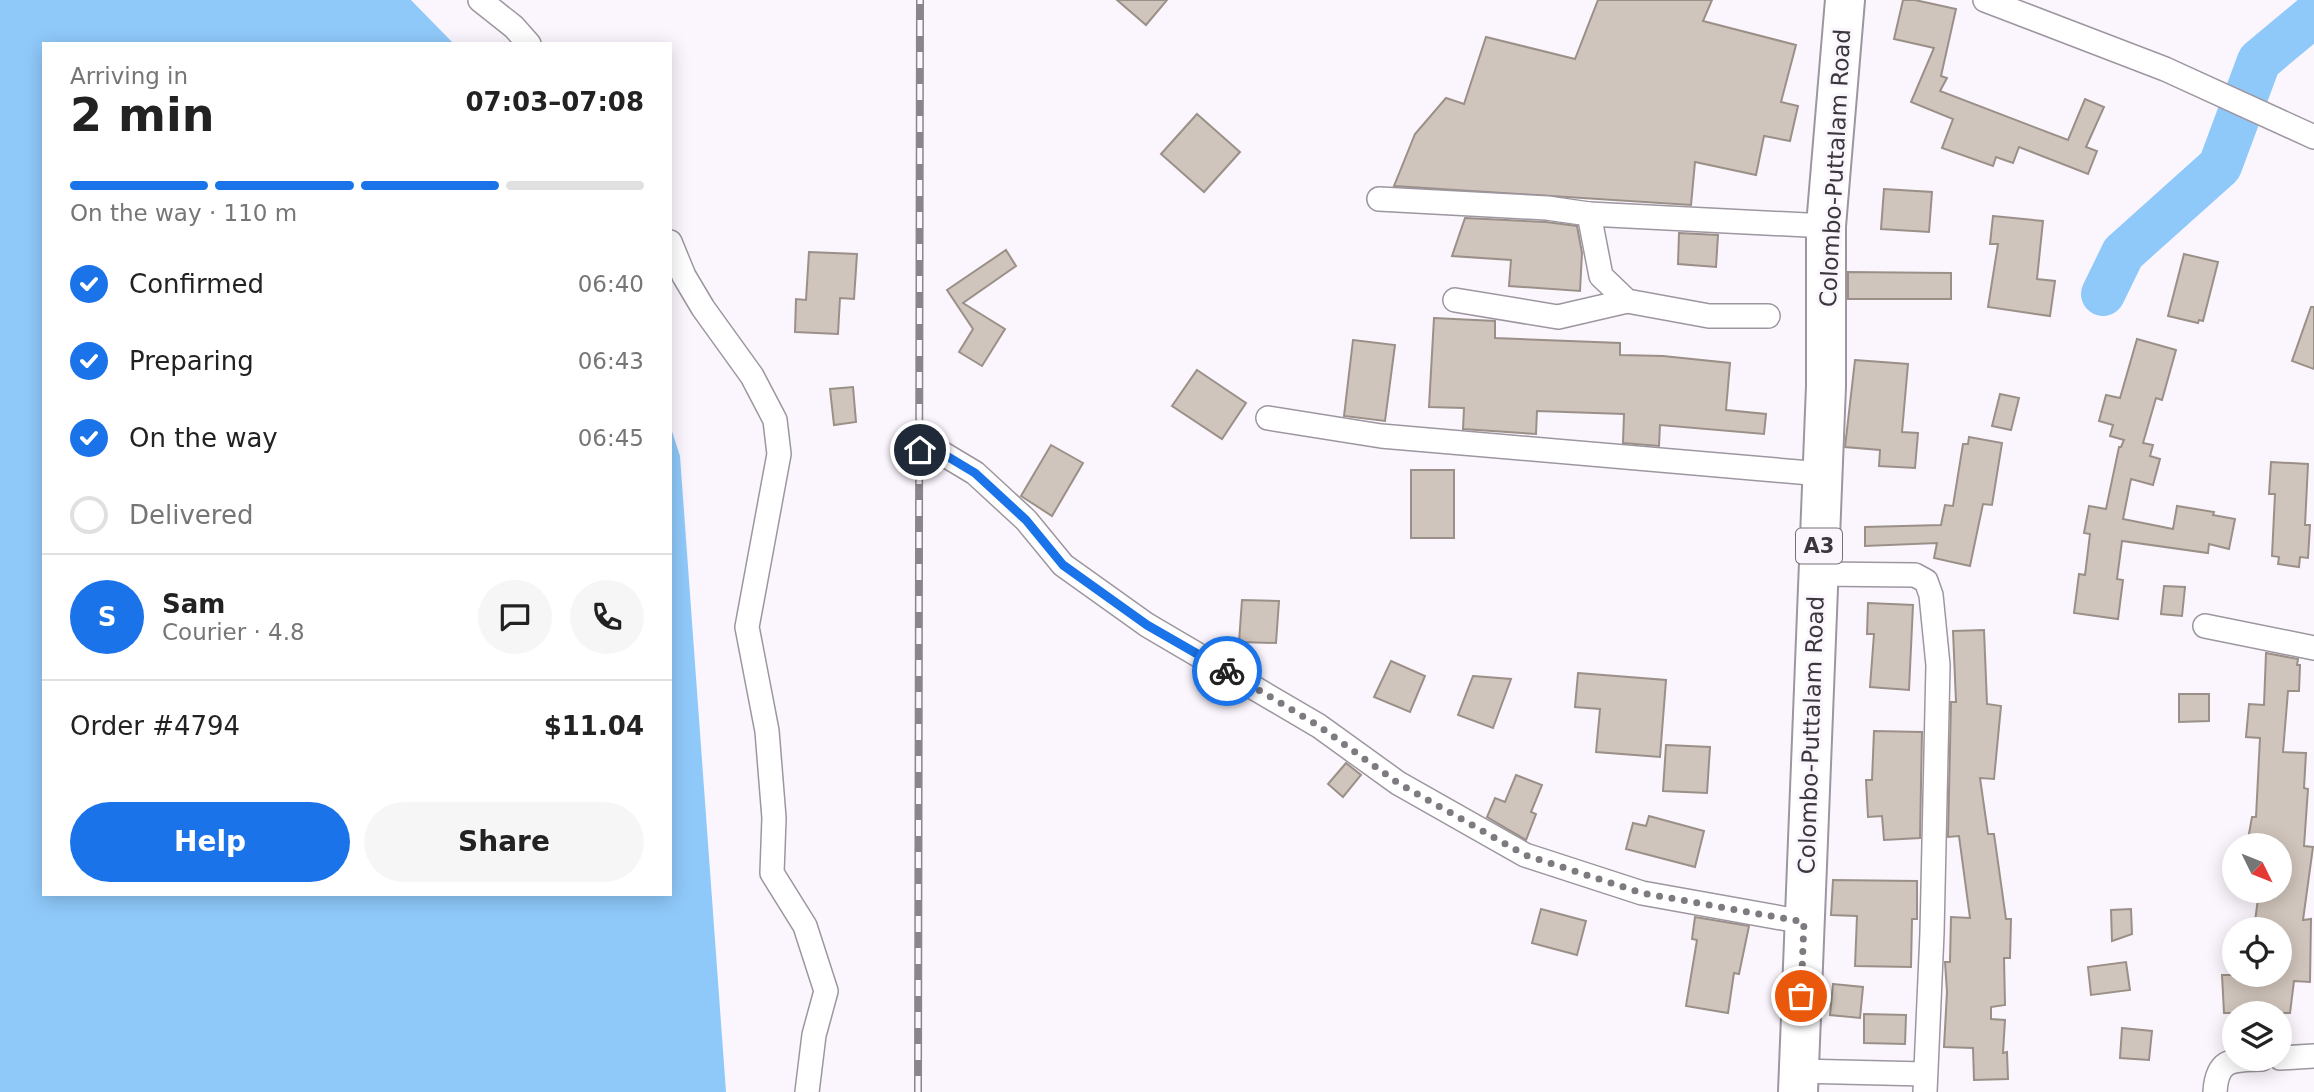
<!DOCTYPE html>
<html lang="en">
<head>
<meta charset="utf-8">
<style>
	:root { --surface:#fff; --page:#f6f6f6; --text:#222; --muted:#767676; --line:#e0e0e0; --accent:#1a73e8 }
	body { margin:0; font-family:"DejaVu Sans",sans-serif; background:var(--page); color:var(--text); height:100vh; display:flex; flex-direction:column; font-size:26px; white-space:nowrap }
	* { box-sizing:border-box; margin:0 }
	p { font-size:23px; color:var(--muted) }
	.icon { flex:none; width:38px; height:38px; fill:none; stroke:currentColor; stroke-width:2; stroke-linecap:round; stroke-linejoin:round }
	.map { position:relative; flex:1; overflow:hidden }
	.sheet { position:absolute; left:42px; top:42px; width:630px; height:854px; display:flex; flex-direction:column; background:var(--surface); border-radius:0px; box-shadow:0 4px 18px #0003 }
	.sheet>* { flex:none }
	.needle { width:46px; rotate:133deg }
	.fabs { position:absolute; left:2222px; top:833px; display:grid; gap:14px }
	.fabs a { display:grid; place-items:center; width:70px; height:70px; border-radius:50%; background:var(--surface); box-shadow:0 4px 18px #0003; font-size:35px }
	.pin { position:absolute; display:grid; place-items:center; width:60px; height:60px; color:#fff; margin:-30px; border:4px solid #fff; border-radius:50%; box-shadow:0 2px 7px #0007 }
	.courier { position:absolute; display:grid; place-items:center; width:70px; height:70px; margin:-35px; border:5px solid #1a73e8; border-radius:50%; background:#fff; color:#222; box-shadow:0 2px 9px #0007 }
	.head em { font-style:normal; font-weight:700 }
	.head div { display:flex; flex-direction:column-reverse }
	.head { display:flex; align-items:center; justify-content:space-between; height:119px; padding:0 28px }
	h1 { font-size:46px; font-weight:700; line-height:52px }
	.bar { display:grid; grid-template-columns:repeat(4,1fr); gap:10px 7px; align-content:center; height:84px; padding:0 28px }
	.bar i { height:9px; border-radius:5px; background:var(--line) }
	.bar .active { background:var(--accent) }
	.bar p { grid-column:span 4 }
	.line { display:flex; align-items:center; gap:18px; padding:0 28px; border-top:2px solid var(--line) }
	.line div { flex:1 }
	.round { display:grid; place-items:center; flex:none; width:74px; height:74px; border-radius:37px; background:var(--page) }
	ol { padding:0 28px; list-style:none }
	li { display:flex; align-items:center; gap:21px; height:77px }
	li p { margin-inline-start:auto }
	li .icon { padding:7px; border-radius:50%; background:var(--accent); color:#fff; stroke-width:4 }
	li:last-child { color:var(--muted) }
	li i { width:38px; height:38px; border:4px solid var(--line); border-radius:50% }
	.action { display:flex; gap:14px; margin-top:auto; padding:14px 28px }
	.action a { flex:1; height:80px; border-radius:42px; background:var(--accent); color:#fff; font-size:28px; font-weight:700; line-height:80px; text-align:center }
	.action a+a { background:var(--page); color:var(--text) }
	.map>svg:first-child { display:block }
	.water { fill:#8fc9fa }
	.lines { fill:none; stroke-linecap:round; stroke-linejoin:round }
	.river { stroke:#8fc9fa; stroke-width:44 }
	.building { fill:#d0c5bc; stroke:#9b9088; stroke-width:2 }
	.minor-casing { stroke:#9d96a0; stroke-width:26 }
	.trunk-casing { stroke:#9d96a0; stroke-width:42 }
	.minor { stroke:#fff; stroke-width:23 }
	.trunk { stroke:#fff; stroke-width:38 }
	.rail-casing { stroke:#89858b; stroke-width:8 }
	.rail { stroke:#fbf6fd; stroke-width:5; stroke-dasharray:16; stroke-linecap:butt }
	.done { stroke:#7e7a80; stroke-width:7; stroke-dasharray:0 12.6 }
	.route { stroke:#1a73e8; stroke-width:9 }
	.labels { text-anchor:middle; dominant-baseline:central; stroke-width:6; stroke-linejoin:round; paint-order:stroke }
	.shield { fill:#fbf6fd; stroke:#757177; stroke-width:2 }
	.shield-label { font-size:21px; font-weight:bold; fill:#3b383d }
	.street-label { font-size:23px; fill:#3b383d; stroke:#fbf6fd }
</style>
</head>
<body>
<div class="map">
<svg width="2314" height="1092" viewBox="0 0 2314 1092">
	<rect width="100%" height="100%" fill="#fbf6fd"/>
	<path class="water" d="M 0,0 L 411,0 L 454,44 L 44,44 L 44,894 L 670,894 L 670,425 L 680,456 L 726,1092 L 0,1092 Z"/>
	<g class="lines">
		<path class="river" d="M 2103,294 L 2123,253 L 2220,166 L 2259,61 L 2314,15"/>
	</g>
	<g class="building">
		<path d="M 1117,0 L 1167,0 L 1146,25 Z"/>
		<path d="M 1598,0 L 1712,0 L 1703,21 L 1796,45 L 1781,102 L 1798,106 L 1790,141 L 1764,136 L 1756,175 L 1695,162 L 1691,205 L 1394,186 L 1415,134 L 1446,98 L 1464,104 L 1486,37 L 1575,59 Z"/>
		<path d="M 1903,0 L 1915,0 L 1956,9 L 1941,76 L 1947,78 L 1940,91 L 2068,140 L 2085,99 L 2104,107 L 2086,147 L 2097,151 L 2088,174 L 2019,147 L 2013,163 L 1996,157 L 1993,166 L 1942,148 L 1953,119 L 1911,102 L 1934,48 L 1894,39 Z"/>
		<path d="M 1197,114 L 1240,152 L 1204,192 L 1161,154 Z"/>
		<path d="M 1884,189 L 1932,192 L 1929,232 L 1881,229 Z"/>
		<path d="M 1993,216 L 2043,221 L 2037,279 L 2055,281 L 2050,316 L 1988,307 L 1998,244 L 1990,244 Z"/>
		<path d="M 1465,218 L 1546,222 L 1577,226 L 1582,253 L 1580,291 L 1509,286 L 1511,260 L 1452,256 Z"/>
		<path d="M 1679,233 L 1718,235 L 1716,267 L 1678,264 Z"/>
		<path d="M 1006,250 L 1016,266 L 963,303 L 1005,329 L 982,366 L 959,352 L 973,329 L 947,290 Z"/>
		<path d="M 809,252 L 857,254 L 854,299 L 840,298 L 838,334 L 795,332 L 796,299 L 806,300 Z"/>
		<path d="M 2184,254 L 2218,262 L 2203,321 L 2199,320 L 2198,323 L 2168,316 Z"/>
		<path d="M 1848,272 L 1951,273 L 1951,299 L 1848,299 Z"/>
		<path d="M 2311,307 L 2314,307 L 2314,369 L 2292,361 Z"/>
		<path d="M 1434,318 L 1495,321 L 1495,338 L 1620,343 L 1620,355 L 1663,356 L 1730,363 L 1726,410 L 1766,414 L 1764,434 L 1660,425 L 1659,446 L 1623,443 L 1624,414 L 1537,411 L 1536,434 L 1463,429 L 1464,408 L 1429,407 Z"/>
		<path d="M 2137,339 L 2176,350 L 2162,400 L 2156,398 L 2143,443 L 2153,445 L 2150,456 L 2160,459 L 2153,485 L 2131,479 L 2123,519 L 2173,529 L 2177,506 L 2214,512 L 2213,515 L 2235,519 L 2229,549 L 2209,544 L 2208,553 L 2122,541 L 2117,579 L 2123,580 L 2118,619 L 2074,613 L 2079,574 L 2085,575 L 2090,534 L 2084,533 L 2089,506 L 2106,509 L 2119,447 L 2121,447 L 2124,440 L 2110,436 L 2113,425 L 2099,421 L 2106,395 L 2120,398 Z"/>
		<path d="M 1353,340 L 1395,345 L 1385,421 L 1344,416 Z"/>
		<path d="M 1855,360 L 1908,364 L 1902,432 L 1918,433 L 1915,468 L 1879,466 L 1880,450 L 1845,447 Z"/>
		<path d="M 1197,370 L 1246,403 L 1222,439 L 1172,406 Z"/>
		<path d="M 853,387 L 856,422 L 834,425 L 830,389 Z"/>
		<path d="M 2000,394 L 2019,398 L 2011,430 L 1992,426 Z"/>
		<path d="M 1969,437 L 2002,443 L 1992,505 L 1983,504 L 1970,566 L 1934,558 L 1937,543 L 1865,546 L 1865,527 L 1941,525 L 1945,505 L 1953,506 L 1963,444 L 1968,444 Z"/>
		<path d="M 1051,445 L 1083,463 L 1052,516 L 1021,496 Z"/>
		<path d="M 2271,462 L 2308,464 L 2305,525 L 2310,525 L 2308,558 L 2300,557 L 2299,567 L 2278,564 L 2279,557 L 2272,556 L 2275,494 L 2269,494 Z"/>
		<rect x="1411" y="470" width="43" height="68"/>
		<path d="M 2164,586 L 2185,587 L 2182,616 L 2161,614 Z"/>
		<path d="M 1242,600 L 1279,601 L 1276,643 L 1239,642 Z"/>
		<path d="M 1868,603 L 1913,605 L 1909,690 L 1870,687 L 1874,634 L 1867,634 Z"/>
		<path d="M 1984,630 L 1987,704 L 2001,706 L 1994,779 L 1980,778 L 1988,834 L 1994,834 L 2006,919 L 2011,919 L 2010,958 L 2004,958 L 2005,1005 L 1991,1007 L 1991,1019 L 2005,1020 L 2003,1053 L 2007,1052 L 2008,1079 L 1974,1080 L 1973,1048 L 1944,1047 L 1947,992 L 1945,962 L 1950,962 L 1951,917 L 1970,918 L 1959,836 L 1948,837 L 1951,702 L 1956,702 L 1953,631 Z"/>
		<path d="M 2266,653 L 2298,659 L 2297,665 L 2300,665 L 2299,691 L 2288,691 L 2283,752 L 2306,753 L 2304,788 L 2308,789 L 2304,846 L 2313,847 L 2303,920 L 2311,919 L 2310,982 L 2294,981 L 2290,1013 L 2224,1013 L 2222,975 L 2280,975 L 2280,929 L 2254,929 L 2259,891 L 2280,891 L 2280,845 L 2247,845 L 2252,817 L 2256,817 L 2260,738 L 2246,737 L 2249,704 L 2264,705 Z"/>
		<path d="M 1391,661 L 1425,676 L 1410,712 L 1374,697 Z"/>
		<path d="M 1578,673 L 1666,680 L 1660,757 L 1596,752 L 1600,709 L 1575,707 Z"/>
		<path d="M 1473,676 L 1511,679 L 1493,728 L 1458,715 Z"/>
		<path d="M 2179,694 L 2209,694 L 2209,721 L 2179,722 Z"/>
		<path d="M 1874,731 L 1922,732 L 1920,838 L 1884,840 L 1882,816 L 1868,817 L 1866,780 L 1872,780 Z"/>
		<path d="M 1666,745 L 1710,747 L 1707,793 L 1663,791 Z"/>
		<path d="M 1346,763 L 1361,775 L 1343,797 L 1328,784 Z"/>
		<path d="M 1516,775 L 1542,785 L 1531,812 L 1536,814 L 1526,840 L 1487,817 L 1495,798 L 1505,802 Z"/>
		<path d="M 1649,816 L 1704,831 L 1695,867 L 1626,849 L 1633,823 L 1646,826 Z"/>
		<path d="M 1833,880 L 1917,881 L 1917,919 L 1912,919 L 1911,967 L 1855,966 L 1857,916 L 1831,915 Z"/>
		<path d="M 1541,909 L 1586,921 L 1577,955 L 1532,943 Z"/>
		<path d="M 2131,909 L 2132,934 L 2112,941 L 2111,910 Z"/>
		<path d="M 1695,917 L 1749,926 L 1739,974 L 1734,973 L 1728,1013 L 1686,1006 L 1697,940 L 1692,939 Z"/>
		<path d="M 2126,962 L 2130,990 L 2091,995 L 2088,967 Z"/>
		<path d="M 1833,984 L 1863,987 L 1860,1018 L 1830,1015 Z"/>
		<path d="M 1864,1014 L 1906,1015 L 1905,1044 L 1864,1043 Z"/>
		<path d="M 2122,1028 L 2152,1031 L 2149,1060 L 2120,1058 Z"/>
	</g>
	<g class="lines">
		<g class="minor-casing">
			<g id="minor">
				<path d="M 480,0 L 514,27 L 529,44"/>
				<path d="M 1985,0 L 2165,69 L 2314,137"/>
				<path d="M 1379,199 L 1547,208 L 1589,214 L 1601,276 L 1627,301 L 1709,316 L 1768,316"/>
				<path d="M 1589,214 L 1826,226"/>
				<path d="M 670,242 L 684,276 L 703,308 L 752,376 L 775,420 L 779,454 L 747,627 L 767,731 L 774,818 L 772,873 L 805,926 L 826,991 L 814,1035 L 807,1092"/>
				<path d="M 1455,300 L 1558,317 L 1627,301"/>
				<path d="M 1268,418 L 1381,436 L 1822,474"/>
				<path d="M 920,450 L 935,449 L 975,473 L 1026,520 L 1063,565 L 1147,625 L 1319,726 L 1398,783 L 1525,855 L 1642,893 L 1804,922"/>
				<path d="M 1818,574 L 1915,575 L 1926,581 L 1931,595 L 1938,665 L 1932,933 L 1925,1092"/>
				<path d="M 2205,626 L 2314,648"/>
				<path d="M 2280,1058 L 2314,1056"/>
				<path d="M 1798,1071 L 1925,1074"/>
				<path d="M 2215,1092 C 2217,1057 2234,1060 2262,1059"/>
			</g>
		</g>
		<g class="trunk-casing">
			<path id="trunk" d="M 1798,1092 L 1826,386 L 1826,226 L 1845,0"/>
		</g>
		<use href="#minor" class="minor"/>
		<use href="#trunk" class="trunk"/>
		<g class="rail-casing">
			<path id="rail" d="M 918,1092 L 920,0"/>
		</g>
		<use href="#rail" class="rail"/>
	</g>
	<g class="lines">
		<path class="done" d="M 1227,671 L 1319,726 L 1398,783 L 1525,855 L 1642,893 L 1804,922 L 1801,996"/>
		<path class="route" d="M 920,450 L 935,449 L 975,473 L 1026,520 L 1063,565 L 1147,625 L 1227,671"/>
	</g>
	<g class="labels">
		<rect class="shield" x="1796" y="528.5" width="46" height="35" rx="5"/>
		<g class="shield-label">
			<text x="1819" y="546">A3</text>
		</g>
		<g class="street-label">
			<text transform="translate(1835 168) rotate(-87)">Colombo-Puttalam Road</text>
			<text transform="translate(1811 735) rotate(-88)">Colombo-Puttalam Road</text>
		</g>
	</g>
</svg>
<div class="fabs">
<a><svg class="needle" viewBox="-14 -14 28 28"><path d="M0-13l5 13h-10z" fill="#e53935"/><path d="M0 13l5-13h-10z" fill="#767676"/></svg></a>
<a><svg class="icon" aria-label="locate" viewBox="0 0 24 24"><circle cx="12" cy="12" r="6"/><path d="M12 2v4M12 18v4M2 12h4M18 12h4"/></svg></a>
<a><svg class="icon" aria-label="layers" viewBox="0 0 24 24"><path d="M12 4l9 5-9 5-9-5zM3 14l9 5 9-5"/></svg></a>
</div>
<div class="pin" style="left:1801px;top:996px;background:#ea580c"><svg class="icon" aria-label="bag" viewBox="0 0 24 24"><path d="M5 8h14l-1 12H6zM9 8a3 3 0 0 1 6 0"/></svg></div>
<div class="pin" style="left:920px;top:450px;background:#1f2937"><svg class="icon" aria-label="home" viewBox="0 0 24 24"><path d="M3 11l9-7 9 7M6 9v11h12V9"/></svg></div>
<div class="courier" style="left:1227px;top:671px"><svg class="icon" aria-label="bike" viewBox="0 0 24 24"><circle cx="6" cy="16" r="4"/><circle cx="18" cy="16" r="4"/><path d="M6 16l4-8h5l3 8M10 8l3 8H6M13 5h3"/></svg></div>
<section class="sheet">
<div class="head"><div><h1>2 min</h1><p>Arriving in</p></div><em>07:03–07:08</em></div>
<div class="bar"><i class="active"></i><i class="active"></i><i class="active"></i><i></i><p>On the way · 110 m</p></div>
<ol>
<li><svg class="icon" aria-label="check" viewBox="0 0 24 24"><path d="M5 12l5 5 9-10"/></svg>Confirmed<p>06:40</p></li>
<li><svg class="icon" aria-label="check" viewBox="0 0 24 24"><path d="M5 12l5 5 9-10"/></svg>Preparing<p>06:43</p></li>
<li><svg class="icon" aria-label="check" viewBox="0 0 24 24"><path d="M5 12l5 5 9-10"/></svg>On the way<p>06:45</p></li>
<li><i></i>Delivered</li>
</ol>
<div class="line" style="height:126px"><b class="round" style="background:var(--accent);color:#fff">S</b><div><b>Sam</b><p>Courier · 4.8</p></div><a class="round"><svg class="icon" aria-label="chat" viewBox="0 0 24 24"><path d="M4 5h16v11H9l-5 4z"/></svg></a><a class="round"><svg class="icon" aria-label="phone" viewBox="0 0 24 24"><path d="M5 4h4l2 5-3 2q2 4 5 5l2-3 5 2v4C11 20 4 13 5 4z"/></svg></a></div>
<div class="line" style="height:91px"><div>Order #4794</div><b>$11.04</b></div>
<div class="action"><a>Help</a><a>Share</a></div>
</section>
</div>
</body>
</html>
